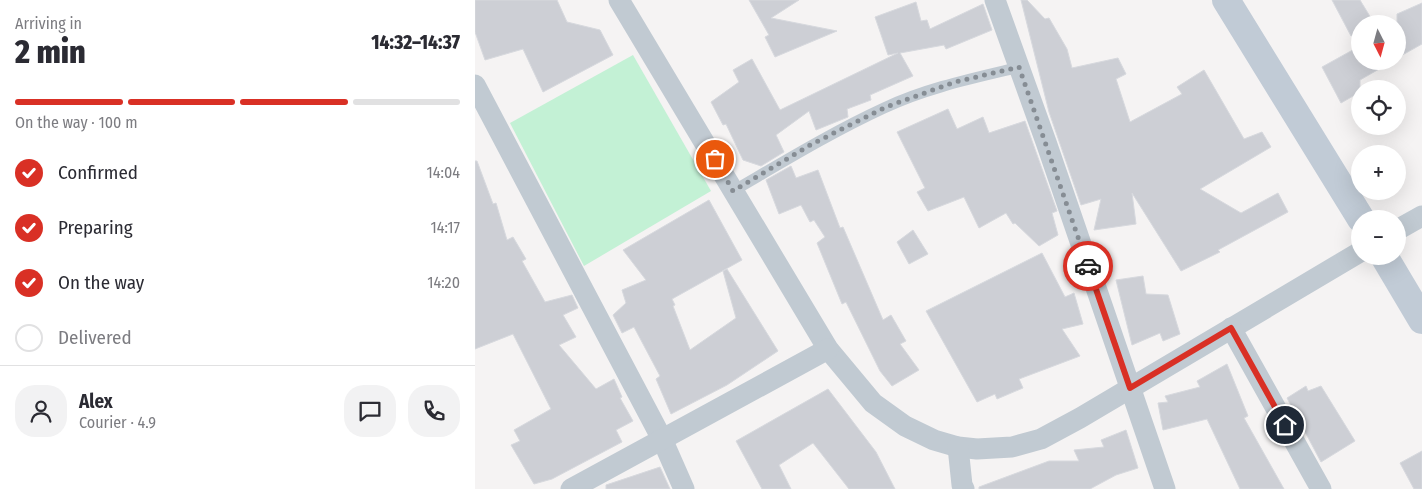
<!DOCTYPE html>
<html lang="en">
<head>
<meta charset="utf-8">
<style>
	:root { --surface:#fff; --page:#f2f2f3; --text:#2b2b33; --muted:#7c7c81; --line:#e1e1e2; --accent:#d93025 }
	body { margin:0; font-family:"Fira Sans Condensed",sans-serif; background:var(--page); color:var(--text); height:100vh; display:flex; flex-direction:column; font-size:19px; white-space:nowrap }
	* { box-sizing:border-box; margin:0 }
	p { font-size:16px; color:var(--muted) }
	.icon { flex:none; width:28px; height:28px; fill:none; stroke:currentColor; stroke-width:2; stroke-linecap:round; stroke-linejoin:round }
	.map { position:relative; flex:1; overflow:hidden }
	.panel { display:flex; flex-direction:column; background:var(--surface); width:475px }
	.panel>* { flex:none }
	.needle { width:32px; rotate:174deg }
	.buttons { position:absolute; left:876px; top:15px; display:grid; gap:10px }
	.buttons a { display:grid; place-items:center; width:55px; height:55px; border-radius:50%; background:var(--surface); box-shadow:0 5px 20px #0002; font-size:25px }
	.pin { position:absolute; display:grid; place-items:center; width:42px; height:42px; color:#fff; margin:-21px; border:2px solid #fff; border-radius:50%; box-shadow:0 1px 5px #0007 }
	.courier { position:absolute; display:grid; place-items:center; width:50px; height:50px; margin:-25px; border:4px solid #d93025; border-radius:50%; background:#fff; color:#222; box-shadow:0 1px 6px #0007 }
	.head em { font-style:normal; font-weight:800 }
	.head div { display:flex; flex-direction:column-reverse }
	.head { display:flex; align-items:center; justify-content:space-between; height:85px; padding:0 15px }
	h1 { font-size:32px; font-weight:800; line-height:38px }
	.bar { display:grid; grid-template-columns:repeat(4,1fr); gap:8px 5px; align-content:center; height:60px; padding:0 15px }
	.bar i { height:6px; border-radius:4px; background:var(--line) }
	.bar .on { background:var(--accent) }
	.bar p { grid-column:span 4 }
	.line { display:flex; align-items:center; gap:12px; padding:0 15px; border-top:1px solid var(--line) }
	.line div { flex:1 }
	.round { display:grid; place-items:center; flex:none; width:52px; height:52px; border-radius:20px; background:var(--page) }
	ol { padding:0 15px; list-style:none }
	li { display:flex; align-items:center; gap:15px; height:55px }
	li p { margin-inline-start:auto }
	li .icon { padding:5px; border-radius:50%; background:var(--accent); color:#fff; stroke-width:4 }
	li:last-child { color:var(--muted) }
	li i { width:28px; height:28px; border:2px solid var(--line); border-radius:50% }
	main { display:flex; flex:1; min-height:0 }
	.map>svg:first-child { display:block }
	.green { fill:#c3f1d5 }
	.building { fill:#cdcfd5; stroke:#d7d9de }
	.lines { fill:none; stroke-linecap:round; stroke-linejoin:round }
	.lane { stroke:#c1cad2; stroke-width:11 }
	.street { stroke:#c1cad2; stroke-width:21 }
	.secondary { stroke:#c1cbd6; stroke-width:28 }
	.done { stroke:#868d94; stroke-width:5; stroke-dasharray:0 9 }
	.route { stroke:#d93025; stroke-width:6 }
</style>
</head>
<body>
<main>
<section class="panel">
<div class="head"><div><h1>2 min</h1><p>Arriving in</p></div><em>14:32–14:37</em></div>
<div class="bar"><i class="on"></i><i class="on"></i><i class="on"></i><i></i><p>On the way · 100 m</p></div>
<ol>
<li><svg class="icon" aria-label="check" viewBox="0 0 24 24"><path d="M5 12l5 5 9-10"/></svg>Confirmed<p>14:04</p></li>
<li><svg class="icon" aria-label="check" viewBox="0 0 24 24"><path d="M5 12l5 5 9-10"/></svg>Preparing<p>14:17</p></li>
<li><svg class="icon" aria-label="check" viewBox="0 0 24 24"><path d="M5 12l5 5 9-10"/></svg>On the way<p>14:20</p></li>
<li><i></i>Delivered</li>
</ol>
<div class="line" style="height:90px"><a class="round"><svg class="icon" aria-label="person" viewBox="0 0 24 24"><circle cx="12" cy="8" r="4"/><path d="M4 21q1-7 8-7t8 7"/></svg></a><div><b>Alex</b><p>Courier · 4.9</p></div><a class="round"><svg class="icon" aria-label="chat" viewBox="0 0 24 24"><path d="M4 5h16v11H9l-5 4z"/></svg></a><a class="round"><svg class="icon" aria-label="phone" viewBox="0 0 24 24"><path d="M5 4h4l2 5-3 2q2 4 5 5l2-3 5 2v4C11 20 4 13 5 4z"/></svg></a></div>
</section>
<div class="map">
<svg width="947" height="489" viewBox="0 0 947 489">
	<rect width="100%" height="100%" fill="#f5f3f3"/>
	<path class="green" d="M 158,55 L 236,191 L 109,266 L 35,123 Z"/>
	<g class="building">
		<path d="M 0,0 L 82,0 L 92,22 L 125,30 L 138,55 L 68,92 L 48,49 L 10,60 L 0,32 Z"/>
		<path d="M 274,0 L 324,0 L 296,18 L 362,31 L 300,57 L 290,37 L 294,35 Z"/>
		<path d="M 546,0 L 552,0 L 570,19 L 574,18 L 592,49 L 597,68 L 643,58 L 651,74 L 641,79 L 655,122 L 707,94 L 702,87 L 729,70 L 769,139 L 787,132 L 796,147 L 725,189 L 766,213 L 803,193 L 813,212 L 743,250 L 745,252 L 706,271 L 657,193 L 661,224 L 619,230 L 626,199 L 606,205 L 574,112 Z"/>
		<path d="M 857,0 L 885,0 L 899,23 L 885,24 L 885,31 L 876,36 Z"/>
		<path d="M 441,2 L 446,21 L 452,20 L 455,29 L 508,4 L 517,30 L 471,49 L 469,45 L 425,53 L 438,76 L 395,95 L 396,100 L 372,109 L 373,117 L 341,130 L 334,111 L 301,135 L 309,152 L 286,166 L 268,160 L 251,124 L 248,125 L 236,102 L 264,82 L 258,70 L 277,59 L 305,110 L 423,53 L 413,55 L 400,17 Z"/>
		<path d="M 947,3 L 947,44 L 922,58 L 922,14 Z"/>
		<path d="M 885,46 L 885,61 L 918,61 L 885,80 L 885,92 L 866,103 L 847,67 Z"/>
		<path d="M 473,109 L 482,129 L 508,117 L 514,133 L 550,121 L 582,211 L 577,213 L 583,235 L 564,246 L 540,223 L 538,224 L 531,213 L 504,228 L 489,197 L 453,211 L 442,192 L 450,188 L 422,132 Z"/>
		<path d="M 0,161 L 2,161 L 18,204 L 21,203 L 32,240 L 38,237 L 51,259 L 47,261 L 70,302 L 97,295 L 103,308 L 88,315 L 101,337 L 84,345 L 121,389 L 139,379 L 147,397 L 145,398 L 158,421 L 141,430 L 147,442 L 77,479 L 59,484 L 36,445 L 45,441 L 39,430 L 76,409 L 38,334 L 0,349 Z"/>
		<path d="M 316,166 L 321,178 L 343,170 L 365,228 L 368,227 L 408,320 L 416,315 L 431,341 L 425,344 L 444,370 L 417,386 L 405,371 L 371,302 L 367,304 L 342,243 L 350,237 L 339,220 L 335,222 L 326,205 L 304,214 L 291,180 Z"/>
		<path d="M 234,200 L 267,260 L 197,299 L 200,305 L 198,306 L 215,350 L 261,318 L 248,271 L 252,269 L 303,351 L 252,385 L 196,414 L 181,379 L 185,376 L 159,327 L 147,333 L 138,315 L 151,303 L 147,290 L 171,280 L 148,250 Z"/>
		<path d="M 438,230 L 453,254 L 434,264 L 422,242 Z"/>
		<path d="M 567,253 L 590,297 L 599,293 L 608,324 L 587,329 L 605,356 L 544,379 L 548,388 L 522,399 L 520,394 L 502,402 L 451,311 Z"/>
		<path d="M 668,276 L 671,294 L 693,295 L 705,334 L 688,341 L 685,333 L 657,345 L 641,280 Z"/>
		<path d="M 752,364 L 773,416 L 769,418 L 809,489 L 765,489 L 732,419 L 688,430 L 683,403 L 693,402 L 690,396 L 725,387 L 722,381 Z"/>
		<path d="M 831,386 L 833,391 L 846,386 L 880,441 L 846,462 L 812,398 Z"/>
		<path d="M 353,389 L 401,452 L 420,489 L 374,489 L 338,443 L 304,465 L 316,489 L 287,489 L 261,441 Z"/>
		<path d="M 651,430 L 663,468 L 641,475 L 615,489 L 504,489 L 504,487 L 574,461 L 604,461 L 599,450 L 629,447 L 626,440 Z"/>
		<path d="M 947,451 L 947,489 L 939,489 L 925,463 Z"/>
		<path d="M 185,467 L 195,489 L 131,489 L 131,485 Z"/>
	</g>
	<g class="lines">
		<path class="lane" d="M 258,191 C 308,162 357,132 409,108 C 451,88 499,78 545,67"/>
		<g class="street">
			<path d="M 144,0 L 353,349 L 398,403 L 430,426 L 459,440 L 483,447 L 502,449 L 537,447 L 566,439 L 605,418 L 885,252"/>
			<path d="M 520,0 L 571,142 L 690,489"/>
			<path d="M 0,85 L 187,439 L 209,489"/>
			<path d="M 922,230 L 947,216"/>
			<path d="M 756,328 L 846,489"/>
			<path d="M 483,447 L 487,485 L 489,489"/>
			<path d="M 96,489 L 353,349"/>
		</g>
		<g class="secondary">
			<path d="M 751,0 L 886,219"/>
			<path d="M 909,256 L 947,320"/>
		</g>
	</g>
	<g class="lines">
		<path class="done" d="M 240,159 L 258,191 L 337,144 L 411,107 L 480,82 L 544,67 L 613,266"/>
		<path class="route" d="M 613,266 L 655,388 L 756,328 L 810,425"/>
	</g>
</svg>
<div class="buttons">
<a><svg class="needle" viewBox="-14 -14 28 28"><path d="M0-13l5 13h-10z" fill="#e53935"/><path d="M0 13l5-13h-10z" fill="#7c7c81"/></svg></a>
<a><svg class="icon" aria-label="locate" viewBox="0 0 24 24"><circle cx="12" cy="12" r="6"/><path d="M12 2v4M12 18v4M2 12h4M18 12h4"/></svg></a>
<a>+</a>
<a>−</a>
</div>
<div class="pin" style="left:240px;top:159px;background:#ea580c"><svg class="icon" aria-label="bag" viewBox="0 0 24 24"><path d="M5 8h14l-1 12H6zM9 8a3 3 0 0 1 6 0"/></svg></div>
<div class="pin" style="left:810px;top:425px;background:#1f2937"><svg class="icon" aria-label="home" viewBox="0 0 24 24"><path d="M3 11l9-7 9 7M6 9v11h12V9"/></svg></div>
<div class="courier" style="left:613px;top:266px"><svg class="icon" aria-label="car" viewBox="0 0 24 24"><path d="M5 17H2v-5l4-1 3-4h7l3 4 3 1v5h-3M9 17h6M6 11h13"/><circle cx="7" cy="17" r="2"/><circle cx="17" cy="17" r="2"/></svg></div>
</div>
</main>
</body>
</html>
